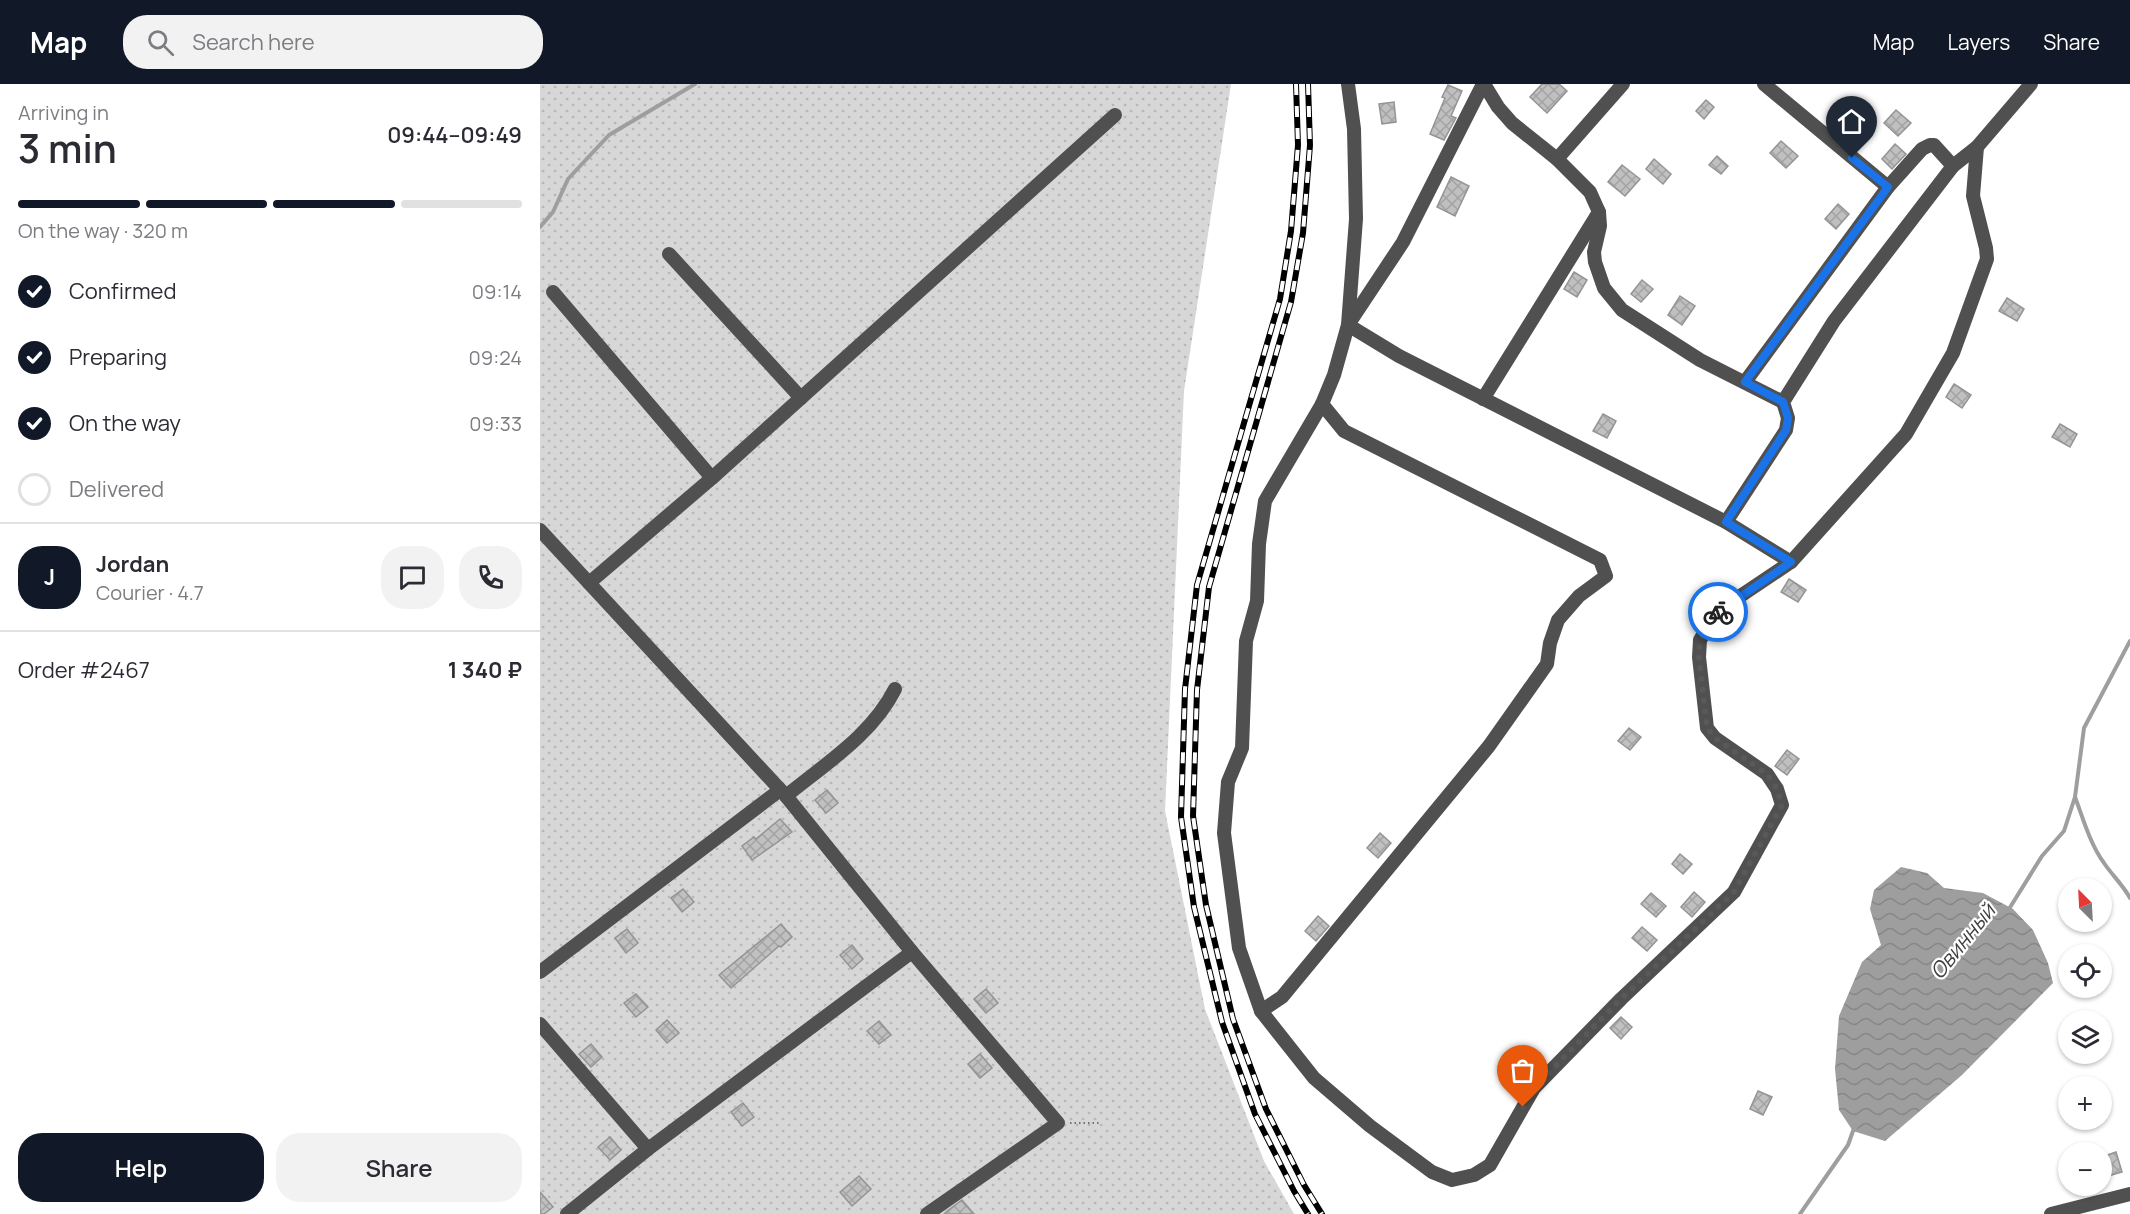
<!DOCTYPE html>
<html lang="en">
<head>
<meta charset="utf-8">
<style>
	:root { --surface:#fff; --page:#f2f2f3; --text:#2b2b33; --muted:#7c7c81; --line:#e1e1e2; --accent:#111827 }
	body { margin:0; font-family:Manrope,sans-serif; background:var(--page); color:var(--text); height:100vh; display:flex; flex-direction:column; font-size:22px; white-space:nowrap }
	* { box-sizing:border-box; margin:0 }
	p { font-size:20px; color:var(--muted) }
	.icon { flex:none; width:33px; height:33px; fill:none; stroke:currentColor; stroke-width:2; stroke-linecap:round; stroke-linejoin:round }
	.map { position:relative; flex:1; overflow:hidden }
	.side { display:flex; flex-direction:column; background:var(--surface); width:540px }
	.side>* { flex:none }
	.needle { width:39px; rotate:336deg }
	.fabs { position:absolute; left:1518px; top:794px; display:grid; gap:12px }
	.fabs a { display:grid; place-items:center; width:54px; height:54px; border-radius:50%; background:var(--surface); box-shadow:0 2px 4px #0004; font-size:30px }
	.pin { position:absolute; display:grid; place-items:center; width:51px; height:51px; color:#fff; margin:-62px -26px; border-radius:50% 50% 50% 0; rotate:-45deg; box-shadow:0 0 6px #0007 }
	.pin .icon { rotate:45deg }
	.courier { position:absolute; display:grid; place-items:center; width:60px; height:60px; margin:-30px; border:4px solid #1a73e8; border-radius:50%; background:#fff; color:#222; box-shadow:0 2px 8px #0007 }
	.overview em { font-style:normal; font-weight:600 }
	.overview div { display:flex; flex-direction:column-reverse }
	.overview { display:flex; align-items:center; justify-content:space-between; height:102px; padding:0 18px }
	h1 { font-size:39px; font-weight:600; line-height:45px }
	.bar { display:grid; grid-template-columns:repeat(4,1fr); gap:9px 6px; align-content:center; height:72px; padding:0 18px }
	.bar i { height:8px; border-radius:4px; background:var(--line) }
	.bar .on { background:var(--accent) }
	.bar p { grid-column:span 4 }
	.line { display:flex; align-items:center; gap:15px; padding:0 18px; border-top:2px solid var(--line) }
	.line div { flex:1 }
	.round { display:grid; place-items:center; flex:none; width:63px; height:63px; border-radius:24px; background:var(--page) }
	ol { padding:0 18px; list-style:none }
	li { display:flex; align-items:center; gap:18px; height:66px }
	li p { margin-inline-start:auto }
	li .icon { padding:6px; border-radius:50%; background:var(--accent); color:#fff; stroke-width:4 }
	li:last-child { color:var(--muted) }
	li i { width:33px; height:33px; border:3px solid var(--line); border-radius:50% }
	.cta { display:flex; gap:12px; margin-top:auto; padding:12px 18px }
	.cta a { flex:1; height:69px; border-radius:24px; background:var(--accent); color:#fff; font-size:24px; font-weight:600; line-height:69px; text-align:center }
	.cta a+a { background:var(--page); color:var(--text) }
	header { display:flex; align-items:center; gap:36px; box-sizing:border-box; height:84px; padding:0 30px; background:var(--accent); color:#fff }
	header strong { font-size:28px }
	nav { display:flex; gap:33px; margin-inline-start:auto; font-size:21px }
	.search { width:420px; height:54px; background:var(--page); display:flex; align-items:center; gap:15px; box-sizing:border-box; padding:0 21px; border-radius:24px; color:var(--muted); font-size:22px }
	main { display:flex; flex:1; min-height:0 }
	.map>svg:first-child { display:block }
	.garden { fill:url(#garden-dots) }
	.water { fill:url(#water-waves) }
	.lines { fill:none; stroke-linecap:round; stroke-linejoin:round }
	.stream { stroke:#9e9e9e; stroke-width:4 }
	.building { fill:url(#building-cross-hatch); stroke:#949494; stroke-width:1.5 }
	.path { stroke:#727272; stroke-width:2; stroke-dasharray:1.5 3; stroke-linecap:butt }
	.minor { stroke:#505050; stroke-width:14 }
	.rail-casing { stroke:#000; stroke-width:6 }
	.rail { stroke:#fff; stroke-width:4; stroke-dasharray:11; stroke-linecap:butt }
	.done { stroke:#595959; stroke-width:6; stroke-dasharray:0 10.8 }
	.route { stroke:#1a73e8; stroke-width:8 }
	.labels { text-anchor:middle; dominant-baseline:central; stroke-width:4.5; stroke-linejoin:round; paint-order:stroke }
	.water-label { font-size:21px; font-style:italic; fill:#3f3f3f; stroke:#fff }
</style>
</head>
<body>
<header>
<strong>Map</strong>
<div class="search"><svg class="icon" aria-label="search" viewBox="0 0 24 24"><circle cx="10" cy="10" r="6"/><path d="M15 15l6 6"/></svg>Search here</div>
<nav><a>Map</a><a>Layers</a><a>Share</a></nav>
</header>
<main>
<section class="side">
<div class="overview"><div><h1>3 min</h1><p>Arriving in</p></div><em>09:44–09:49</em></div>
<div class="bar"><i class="on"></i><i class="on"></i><i class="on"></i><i></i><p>On the way · 320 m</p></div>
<ol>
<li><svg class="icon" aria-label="check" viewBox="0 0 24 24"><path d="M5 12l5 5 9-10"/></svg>Confirmed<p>09:14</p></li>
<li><svg class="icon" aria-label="check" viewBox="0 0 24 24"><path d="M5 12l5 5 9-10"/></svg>Preparing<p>09:24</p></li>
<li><svg class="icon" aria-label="check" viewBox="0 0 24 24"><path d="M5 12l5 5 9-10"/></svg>On the way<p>09:33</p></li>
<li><i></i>Delivered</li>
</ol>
<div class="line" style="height:108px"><b class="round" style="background:var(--accent);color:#fff">J</b><div><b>Jordan</b><p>Courier · 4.7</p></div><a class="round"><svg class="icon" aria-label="chat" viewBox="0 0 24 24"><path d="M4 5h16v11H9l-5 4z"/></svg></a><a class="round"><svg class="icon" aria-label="phone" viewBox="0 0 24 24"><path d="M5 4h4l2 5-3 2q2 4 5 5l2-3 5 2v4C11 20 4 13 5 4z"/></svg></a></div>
<div class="line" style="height:78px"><div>Order #2467</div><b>1 340 ₽</b></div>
<div class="cta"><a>Help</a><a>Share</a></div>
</section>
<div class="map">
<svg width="1590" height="1130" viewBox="0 0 1590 1130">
	<defs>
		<pattern id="garden-dots" width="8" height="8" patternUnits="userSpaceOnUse" patternTransform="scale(1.5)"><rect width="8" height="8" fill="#d7d7d7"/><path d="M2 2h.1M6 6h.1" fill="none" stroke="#b7b7b7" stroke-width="1.8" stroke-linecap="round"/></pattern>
		<pattern id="water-waves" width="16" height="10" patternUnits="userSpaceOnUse" patternTransform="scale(1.5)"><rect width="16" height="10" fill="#9e9e9e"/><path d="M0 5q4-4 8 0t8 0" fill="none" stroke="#868686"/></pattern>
		<pattern id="building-cross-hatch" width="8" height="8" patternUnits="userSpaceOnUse" patternTransform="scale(1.5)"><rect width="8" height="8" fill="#c0c0c0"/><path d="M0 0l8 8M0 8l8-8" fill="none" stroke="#a3a3a3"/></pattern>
	</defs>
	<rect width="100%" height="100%" fill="#fff"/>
	<path class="garden" d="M 0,0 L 691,0 L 644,307 L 625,727 L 665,925 L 724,1077 L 754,1130 L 0,1130 Z"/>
	<path class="water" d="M 1361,783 L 1387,789 L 1404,804 L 1443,809 L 1473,825 L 1493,846 L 1508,879 L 1513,899 L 1422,991 L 1345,1057 L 1313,1047 L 1299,1026 L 1295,985 L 1299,932 L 1322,878 L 1341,861 L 1330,825 L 1334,806 Z"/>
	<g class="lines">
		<g class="stream">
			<path d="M 0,143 L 13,128 L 28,95 L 69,51 L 155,0"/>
			<path d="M 1535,713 C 1543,734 1550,760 1564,779 C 1572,791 1583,801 1590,814"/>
			<path d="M 1469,825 L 1502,772 L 1524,747 L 1535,713 L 1544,644 L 1590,557"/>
			<path d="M 1260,1130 L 1308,1061 L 1313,1047 L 1316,1043"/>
		</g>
	</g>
	<g class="building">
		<path d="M 1002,0 L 1019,0 L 1027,7 L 1007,29 L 990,13 Z"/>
		<path d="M 908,1 L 922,7 L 911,32 L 916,34 L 904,56 L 890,50 L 905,14 L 902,13 Z"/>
		<path d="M 1166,16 L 1174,23 L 1164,35 L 1156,27 Z"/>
		<path d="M 854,18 L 856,38 L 842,40 L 839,20 Z"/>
		<path d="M 1356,26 L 1371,39 L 1358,52 L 1344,39 Z"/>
		<path d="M 1241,57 L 1258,72 L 1246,84 L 1230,69 Z"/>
		<path d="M 1355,60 L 1366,70 L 1352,85 L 1342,75 Z"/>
		<path d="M 1177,72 L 1188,82 L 1181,90 L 1169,81 Z"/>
		<path d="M 1114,75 L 1131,90 L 1123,100 L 1106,85 Z"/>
		<path d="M 1082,81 L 1100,95 L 1085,112 L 1068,98 Z"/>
		<path d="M 911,93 L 929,102 L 915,132 L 897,123 Z"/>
		<path d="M 1298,120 L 1309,130 L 1296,145 L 1285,135 Z"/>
		<path d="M 1034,188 L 1047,196 L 1037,213 L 1024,205 Z"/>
		<path d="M 1102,196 L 1113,205 L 1101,218 L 1091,210 Z"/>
		<path d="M 1140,212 L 1155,222 L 1142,241 L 1128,231 Z"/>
		<path d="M 1467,214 L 1484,225 L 1477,237 L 1459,227 Z"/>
		<path d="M 1414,300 L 1431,311 L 1422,324 L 1406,313 Z"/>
		<path d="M 1063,330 L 1076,337 L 1067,354 L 1053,347 Z"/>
		<path d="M 1520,340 L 1537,350 L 1530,363 L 1512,353 Z"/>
		<path d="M 1249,495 L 1266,506 L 1258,518 L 1241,508 Z"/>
		<path d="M 1089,644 L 1101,653 L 1090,666 L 1078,657 Z"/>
		<path d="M 1247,666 L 1259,675 L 1247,691 L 1235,682 Z"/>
		<path d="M 287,706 L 298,719 L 286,729 L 275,716 Z"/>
		<path d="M 240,735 L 252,748 L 212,776 L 202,762 L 214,753 L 216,755 Z"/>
		<path d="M 840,749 L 851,759 L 838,774 L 827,764 Z"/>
		<path d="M 1140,770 L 1152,780 L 1143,790 L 1132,780 Z"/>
		<path d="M 143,805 L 154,818 L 142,828 L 131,814 Z"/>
		<path d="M 1154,808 L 1165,818 L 1152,833 L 1141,823 Z"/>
		<path d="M 1111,809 L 1126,822 L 1116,833 L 1101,820 Z"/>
		<path d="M 778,832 L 789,842 L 776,857 L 765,847 Z"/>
		<path d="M 241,840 L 252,853 L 241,863 L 239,862 L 191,904 L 179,891 Z"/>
		<path d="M 1102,843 L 1117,856 L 1107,867 L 1092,854 Z"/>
		<path d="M 87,845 L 98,859 L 86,869 L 75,854 Z"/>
		<path d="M 312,861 L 323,875 L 312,885 L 300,871 Z"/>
		<path d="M 446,905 L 458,919 L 446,929 L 434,915 Z"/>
		<path d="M 96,910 L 108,923 L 96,933 L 84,919 Z"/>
		<path d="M 1081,933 L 1092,943 L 1081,955 L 1070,944 Z"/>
		<path d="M 127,936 L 139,949 L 127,959 L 116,946 Z"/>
		<path d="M 339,937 L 351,951 L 339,960 L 327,947 Z"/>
		<path d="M 51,960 L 62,973 L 51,983 L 39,970 Z"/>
		<path d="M 440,970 L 452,984 L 440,994 L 428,980 Z"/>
		<path d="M 1218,1007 L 1232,1013 L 1223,1031 L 1210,1025 Z"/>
		<path d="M 203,1019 L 214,1033 L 202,1042 L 191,1028 Z"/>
		<path d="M 70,1053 L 81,1066 L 70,1076 L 58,1063 Z"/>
		<path d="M 1576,1068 L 1582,1088 L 1568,1092 L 1562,1073 Z"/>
		<path d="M 319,1092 L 331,1105 L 312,1122 L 300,1108 Z"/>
		<path d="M 0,1108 L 13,1123 L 4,1130 L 0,1130 Z"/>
		<path d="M 422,1116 L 434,1130 L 404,1130 L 407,1127 Z"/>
	</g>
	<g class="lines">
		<path class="path" d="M 530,1039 L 561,1039"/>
		<g class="minor">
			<path d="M 808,0 L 814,45 L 816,135 L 808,241 L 794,291 L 782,320 L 725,417 L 719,460 L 717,517 L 706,557 L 702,664 L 688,698 L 684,749 L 699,864 L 721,927 L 774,994 L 830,1042 L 892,1088 L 912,1096 L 934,1091 L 950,1081 L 994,1004 L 1081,915 L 1194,808 L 1242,721 L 1237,705 L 1227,690 L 1175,654 L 1167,644 L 1159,573 L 1160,556 L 1178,527 L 1251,478 L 1366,350 L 1413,269 L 1447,175 L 1446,164 L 1433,112 L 1437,63"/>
			<path d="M 943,0 L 863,158 L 808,241 L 859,272 L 1186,438 L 1251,478"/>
			<path d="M 944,0 L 958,23 L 972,39 L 1017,75 L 1050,108 L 1059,128 L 1060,142 L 1054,168 L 1055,178 L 1064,204 L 1082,226 L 1160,276 L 1243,318"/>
			<path d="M 1224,0 L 1348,103"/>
			<path d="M 1017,75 L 1083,0"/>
			<path d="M 129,170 L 261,314"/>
			<path d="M 13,208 L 172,394"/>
			<path d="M 1205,298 L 1348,103 L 1382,65 L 1390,61 L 1394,61 L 1413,82"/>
			<path d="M 943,315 L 1059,128"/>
			<path d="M 1186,438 L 1246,346 L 1248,334 L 1243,318 L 1294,237 L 1413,82 L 1437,63 L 1491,0"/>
			<path d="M 0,446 L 246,712 L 372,868 L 518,1039 L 387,1130"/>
			<path d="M 49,499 L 172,394 L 575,31"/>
			<path d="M 246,712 C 285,680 332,651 355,605"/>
			<path d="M 0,888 L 240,706"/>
			<path d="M 721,927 L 742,913 L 949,662 L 1007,580 L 1010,559 L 1018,536 L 1039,512 L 1066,492 L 1060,476 L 804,347 L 782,320"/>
			<path d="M 0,940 L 108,1065"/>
			<path d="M 27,1130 L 108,1065 L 372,868"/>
			<path d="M 1511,1130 L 1590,1110"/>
		</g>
		<g class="rail-casing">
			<g id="rail">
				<path d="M 756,0 L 758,61 L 751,147 L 740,215 L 657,501 L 645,605 L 641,733 L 654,823 L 682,938 L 715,1030 L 754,1107 L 768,1130"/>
				<path d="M 768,0 L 770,61 L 763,149 L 751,218 L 669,503 L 657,606 L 653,732 L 666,821 L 693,935 L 726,1025 L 764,1101 L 782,1130"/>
			</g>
		</g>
		<use href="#rail" class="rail"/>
	</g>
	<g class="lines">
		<path class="done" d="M 983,1023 L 994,1004 L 1038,959 L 1081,915 L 1194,808 L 1242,721 L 1237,705 L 1227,690 L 1175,654 L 1167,644 L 1159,573 L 1160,556 L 1178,528"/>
		<path class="route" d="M 1178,528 L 1251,478 L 1186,438 L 1246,346 L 1248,334 L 1243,318 L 1205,298 L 1348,103 L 1312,74"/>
	</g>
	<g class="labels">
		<g class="water-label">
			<text transform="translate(1422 857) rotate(-51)">Овинный</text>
		</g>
	</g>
</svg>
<div class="fabs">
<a><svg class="needle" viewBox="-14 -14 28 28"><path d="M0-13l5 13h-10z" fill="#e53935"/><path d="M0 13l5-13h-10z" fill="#7c7c81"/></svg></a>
<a><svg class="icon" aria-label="locate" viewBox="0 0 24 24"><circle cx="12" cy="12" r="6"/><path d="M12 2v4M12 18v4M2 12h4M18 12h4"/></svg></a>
<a><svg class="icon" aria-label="layers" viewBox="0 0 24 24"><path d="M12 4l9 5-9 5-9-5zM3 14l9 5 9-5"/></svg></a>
<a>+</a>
<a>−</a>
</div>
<div class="pin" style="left:983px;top:1023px;background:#ea580c"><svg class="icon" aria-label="bag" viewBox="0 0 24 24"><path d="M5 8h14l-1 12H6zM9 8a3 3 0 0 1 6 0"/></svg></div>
<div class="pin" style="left:1312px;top:74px;background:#1f2937"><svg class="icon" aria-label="home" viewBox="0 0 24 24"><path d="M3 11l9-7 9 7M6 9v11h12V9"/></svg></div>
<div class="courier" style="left:1178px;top:528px"><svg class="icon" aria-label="bike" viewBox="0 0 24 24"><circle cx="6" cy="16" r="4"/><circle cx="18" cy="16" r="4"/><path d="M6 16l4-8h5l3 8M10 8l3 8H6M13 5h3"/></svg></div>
</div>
</main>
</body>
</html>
